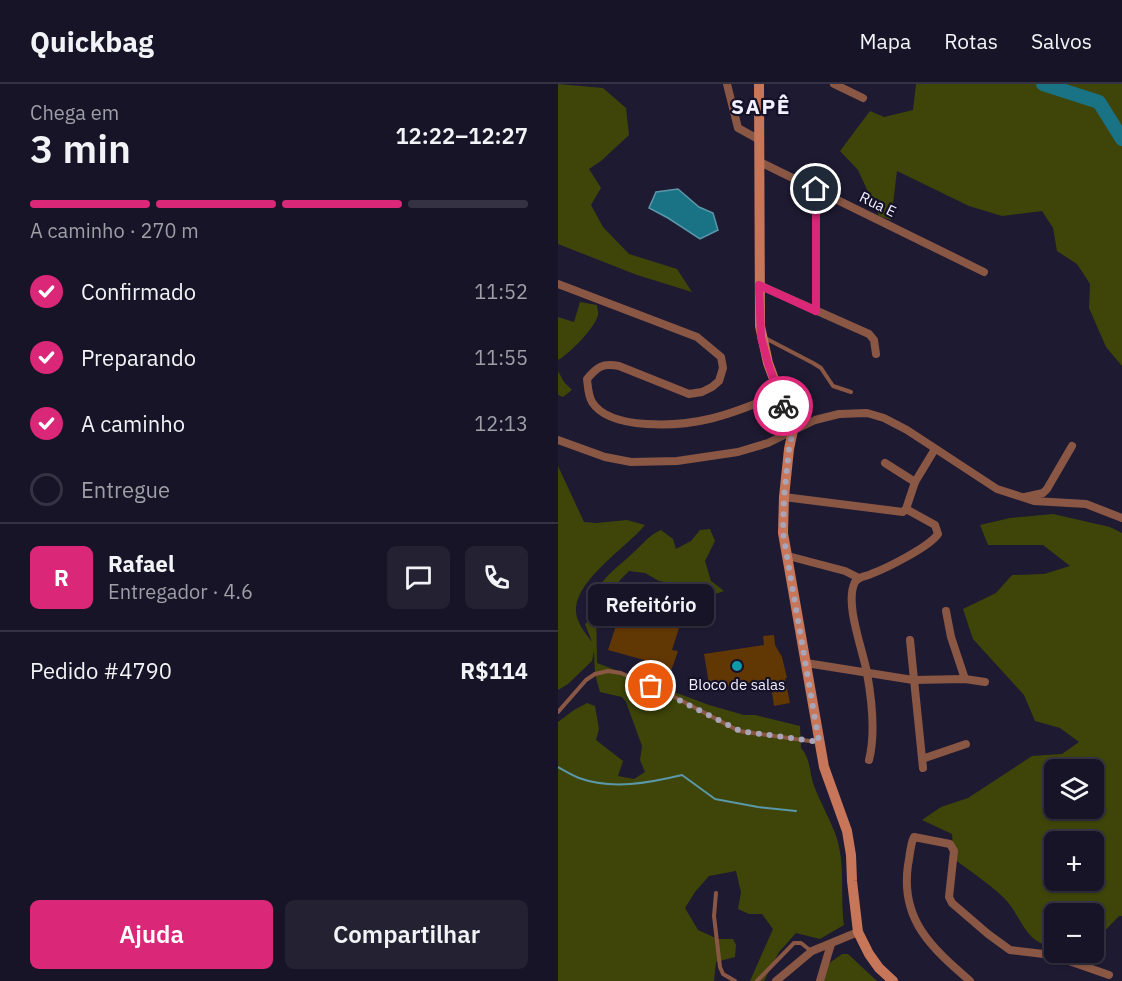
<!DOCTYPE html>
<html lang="pt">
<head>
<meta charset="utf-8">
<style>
	:root { --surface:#161426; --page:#232132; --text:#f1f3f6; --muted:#9e9ea7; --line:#353343; --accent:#db2777 }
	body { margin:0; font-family:"IBM Plex Sans",sans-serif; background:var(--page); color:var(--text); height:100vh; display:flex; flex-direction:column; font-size:22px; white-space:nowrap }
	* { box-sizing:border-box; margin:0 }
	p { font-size:20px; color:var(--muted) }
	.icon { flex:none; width:33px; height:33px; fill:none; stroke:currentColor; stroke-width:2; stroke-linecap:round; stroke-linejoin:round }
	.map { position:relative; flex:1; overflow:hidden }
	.sheet { display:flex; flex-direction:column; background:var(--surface); width:558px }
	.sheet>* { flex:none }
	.tools { position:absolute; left:486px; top:675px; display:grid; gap:12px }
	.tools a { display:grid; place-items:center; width:60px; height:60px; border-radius:9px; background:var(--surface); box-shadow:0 2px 4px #0004,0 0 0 2px var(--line); font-size:30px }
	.pin { position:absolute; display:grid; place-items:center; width:51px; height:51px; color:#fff; margin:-26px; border:3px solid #fff; border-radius:50%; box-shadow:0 2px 6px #0007 }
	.courier { position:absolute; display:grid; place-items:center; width:60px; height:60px; margin:-30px; border:4px solid #db2777; border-radius:50%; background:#fff; color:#222; box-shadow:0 2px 8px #0007 }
	.bubble { position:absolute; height:42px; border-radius:9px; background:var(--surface); box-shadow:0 2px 4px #0004,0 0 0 2px var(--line); font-size:20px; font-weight:600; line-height:42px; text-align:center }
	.head em { font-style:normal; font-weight:600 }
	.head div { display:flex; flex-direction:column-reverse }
	.head { display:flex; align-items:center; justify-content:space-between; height:102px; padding:0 30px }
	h1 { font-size:39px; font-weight:600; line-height:45px }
	.bar { display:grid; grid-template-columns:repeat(4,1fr); gap:9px 6px; align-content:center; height:72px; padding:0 30px }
	.bar i { height:8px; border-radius:4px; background:var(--line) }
	.bar .active { background:var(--accent) }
	.bar p { grid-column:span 4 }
	.line { display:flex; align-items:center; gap:15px; padding:0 30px; border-top:2px solid var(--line) }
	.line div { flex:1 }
	.round { display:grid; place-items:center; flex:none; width:63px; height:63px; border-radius:9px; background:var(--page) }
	ol { padding:0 30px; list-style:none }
	li { display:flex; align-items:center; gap:18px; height:66px }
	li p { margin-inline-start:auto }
	li .icon { padding:6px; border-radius:50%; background:var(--accent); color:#fff; stroke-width:4 }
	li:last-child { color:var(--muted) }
	li i { width:33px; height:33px; border:3px solid var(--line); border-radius:50% }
	.button { display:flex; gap:12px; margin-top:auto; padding:12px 30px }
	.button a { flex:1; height:69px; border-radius:9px; background:var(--accent); color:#fff; font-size:24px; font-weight:600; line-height:69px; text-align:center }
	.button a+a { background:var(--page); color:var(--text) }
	header { display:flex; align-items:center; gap:36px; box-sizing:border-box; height:84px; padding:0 30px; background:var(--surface); border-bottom:2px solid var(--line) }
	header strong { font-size:28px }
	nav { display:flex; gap:33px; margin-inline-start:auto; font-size:21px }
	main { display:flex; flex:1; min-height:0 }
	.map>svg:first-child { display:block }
	.green { fill:#3f4508; fill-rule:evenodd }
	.water { fill:#1a7285; stroke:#5a98a9; stroke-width:1.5 }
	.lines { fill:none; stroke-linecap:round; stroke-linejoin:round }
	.stream { stroke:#5a98a9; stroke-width:2 }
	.river { stroke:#1a7285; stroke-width:14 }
	.building { fill:#613704 }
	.lane { stroke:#8a5745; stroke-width:4 }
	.street { stroke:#8a5745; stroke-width:8 }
	.secondary { stroke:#c87659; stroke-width:10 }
	.done { stroke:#a7a5b7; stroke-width:6; stroke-dasharray:0 10.8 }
	.route { stroke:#db2777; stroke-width:8 }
	.culture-dot { fill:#0f9aa8; stroke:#151128; stroke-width:2 }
	.labels { text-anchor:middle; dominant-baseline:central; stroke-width:4.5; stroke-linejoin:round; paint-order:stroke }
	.street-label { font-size:15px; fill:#f1f0fe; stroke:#151128 }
	.poi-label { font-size:15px; fill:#f1f0fe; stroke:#151128 }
	.district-label { font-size:21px; font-weight:bold; letter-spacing:1.5px; fill:#f1f0fe; stroke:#151128 }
</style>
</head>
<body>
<header>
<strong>Quickbag</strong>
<nav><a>Mapa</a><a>Rotas</a><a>Salvos</a></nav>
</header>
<main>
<section class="sheet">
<div class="head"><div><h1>3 min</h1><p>Chega em</p></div><em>12:22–12:27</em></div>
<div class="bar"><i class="active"></i><i class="active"></i><i class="active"></i><i></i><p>A caminho · 270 m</p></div>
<ol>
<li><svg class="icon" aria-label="check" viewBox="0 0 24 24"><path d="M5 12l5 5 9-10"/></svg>Confirmado<p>11:52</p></li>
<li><svg class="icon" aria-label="check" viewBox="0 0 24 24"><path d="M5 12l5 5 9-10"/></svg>Preparando<p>11:55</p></li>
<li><svg class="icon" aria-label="check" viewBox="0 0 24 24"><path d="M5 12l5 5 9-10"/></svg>A caminho<p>12:13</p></li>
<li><i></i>Entregue</li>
</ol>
<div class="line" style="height:108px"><b class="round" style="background:var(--accent);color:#fff">R</b><div><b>Rafael</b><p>Entregador · 4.6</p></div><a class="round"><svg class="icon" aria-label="chat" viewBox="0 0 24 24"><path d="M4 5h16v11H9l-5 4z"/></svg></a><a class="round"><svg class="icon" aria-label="phone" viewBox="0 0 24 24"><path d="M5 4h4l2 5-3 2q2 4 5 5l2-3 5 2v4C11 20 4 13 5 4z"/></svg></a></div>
<div class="line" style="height:78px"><div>Pedido #4790</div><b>R$114</b></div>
<div class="button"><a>Ajuda</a><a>Compartilhar</a></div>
</section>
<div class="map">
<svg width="564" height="897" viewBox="0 0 564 897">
	<rect width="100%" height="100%" fill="#1e1a32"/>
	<g class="green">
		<path d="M 0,0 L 45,4 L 68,24 L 71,51 L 43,77 L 31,85 L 43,104 L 33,121 L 45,143 L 71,170 L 119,185 L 134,208 L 79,191 L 0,160 Z"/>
		<path d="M 358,0 L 564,0 L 564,282 L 548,263 L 531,224 L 532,200 L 519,180 L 499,167 L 495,144 L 484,127 L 444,132 L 411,122 L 339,87 L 333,136 L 321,132 L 300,86 L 282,67 L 312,27 L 326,33 L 355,26 Z"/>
		<path d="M 22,218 L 39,221 C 39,225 41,228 40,231 C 37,244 11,270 0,276 L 0,233 L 16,238 Z"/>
		<path d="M 0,287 L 6,298 L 14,306 L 5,313 L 0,311 Z"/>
		<path d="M 0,382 L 26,438 L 38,439 L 69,436 L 87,441 C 69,463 20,494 18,524 C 17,537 27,549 34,558 L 27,540 L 34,534 L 30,532 C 36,497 54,489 77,467 C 86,459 91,451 103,446 L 115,455 L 118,465 L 133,457 L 142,446 L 152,445 L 157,457 L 147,477 L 153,497 L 166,507 L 151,512 L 119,500 L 101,497 L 87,489 L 71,487 L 62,496 L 56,507 L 38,521 L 39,579 L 151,621 L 186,631 L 197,631 L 242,642 L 243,664 C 253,675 251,688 256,702 C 262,718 271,733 277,749 C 288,778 282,811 286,841 L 262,855 L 238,849 L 221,868 L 206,897 L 192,897 L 215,845 L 204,830 L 191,830 L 180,825 L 183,808 L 178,787 L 151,792 L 137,808 L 127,824 L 140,846 L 160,855 L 175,855 L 178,861 L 177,873 L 158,878 L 156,897 L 0,897 L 0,638 L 16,626 L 29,619 L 37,622 L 41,645 L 38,656 L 65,677 L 60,692 L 76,695 L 87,688 L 82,676 L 84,662 L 68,618 L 64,613 L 42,608 L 37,590 L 36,567 L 34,577 L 10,600 L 0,606 Z"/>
		<path d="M 495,430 L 552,443 L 564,449 L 564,832 L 561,832 L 541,853 L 536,855 L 536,830 L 496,830 L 496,863 C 465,859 464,831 445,813 C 430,799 412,787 396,775 L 394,750 L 364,736 L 383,723 L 410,714 L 474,672 L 504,670 L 521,658 L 502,644 L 477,637 L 466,611 L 415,555 L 405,525 L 438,509 L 454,491 L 486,490 L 512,482 L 485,461 L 430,461 L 422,441 L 452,434 ZM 496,686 L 536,686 L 536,724 L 496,724 ZM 496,758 L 536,758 L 536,796 L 496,796 Z"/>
		<path d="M 284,870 L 290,870 L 319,897 L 263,897 L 266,883 Z"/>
	</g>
	<path class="water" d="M 120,105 L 141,123 L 155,129 L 160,146 L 142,155 L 110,134 L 91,124 L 98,108 Z"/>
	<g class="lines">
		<path class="stream" d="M 0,683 C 7,687 14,691 21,694 C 54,706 91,699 124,691 L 157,715 L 200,723 L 238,727"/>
		<path class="river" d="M 485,0 L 541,18 L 564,55"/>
	</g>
	<g class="building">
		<path d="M 65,520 L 91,528 L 90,530 L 122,541 L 114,566 L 120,567 L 111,593 L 84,585 L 86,576 L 50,566 Z"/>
		<path d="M 216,551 L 217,561 L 224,573 L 229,594 L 227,594 L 232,619 L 216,622 L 212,595 L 152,606 L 146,570 L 206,561 L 205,552 Z"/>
	</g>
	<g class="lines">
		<g class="lane">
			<path d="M 207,254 L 255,279 L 263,284 L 275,302 L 293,308"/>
			<path d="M 0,628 L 28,596 L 37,590 L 50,587 L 63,589 L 109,609 L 181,647 L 259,658"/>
			<path d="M 158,809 L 156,832 L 162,883 L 165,890 L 177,897"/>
			<path d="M 199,897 L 236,859 L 243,859 L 253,867"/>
		</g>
		<g class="street">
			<path d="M 169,0 L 180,44 L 200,55"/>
			<path d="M 276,0 L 305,14"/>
			<path d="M 202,78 L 426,188"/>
			<path d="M 258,105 L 258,227"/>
			<path d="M 0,200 L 139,253 L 163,273 L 165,284 L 161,297 L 154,303 L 144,308 L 131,310 L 61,282 C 44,279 39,283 29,295 C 30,303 30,311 34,318 C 52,347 122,342 151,335 C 175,330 198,319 221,311"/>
			<path d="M 201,201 L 311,250 L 316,256 L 318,270"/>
			<path d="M 0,356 L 47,373 L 73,378 L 119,377 L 180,368 L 210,359 L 257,336 L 281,330 L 309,329 L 326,334 L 349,346 L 439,405 L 476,417 L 528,420 L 564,434"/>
			<path d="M 327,379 L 357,398 L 377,365"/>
			<path d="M 226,413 L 345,428 L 348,425 L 357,398"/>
			<path d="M 467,413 L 485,409 L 489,405 L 514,362"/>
			<path d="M 230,472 L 287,487 L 301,494"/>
			<path d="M 388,527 L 393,553 L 407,595"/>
			<path d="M 352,556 L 365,684"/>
			<path d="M 248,579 L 355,596 L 407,595 L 427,598"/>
			<path d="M 364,675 L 408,660"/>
			<path d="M 311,676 C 318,649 314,617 309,589 C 305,566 286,519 297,498 C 301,492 307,493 313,490 C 329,484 371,463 380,450 L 377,441 L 348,425"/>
			<path d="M 218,897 L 254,867 L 300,848"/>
			<path d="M 262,897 L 273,860"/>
			<path d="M 412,897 C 374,864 342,836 350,781 C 352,772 352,761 356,753 L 392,760 L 396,767 L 391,813 L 394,819 L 430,850 L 452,866 L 494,871 L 551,891"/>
		</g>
		<path class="secondary" d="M 201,0 L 202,242 L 210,279 L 235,346 L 231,365 L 226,413 L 225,449 L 266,683 L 289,747 L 293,771 L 294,797 L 300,848 L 311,870 L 321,884 L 335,897"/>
	</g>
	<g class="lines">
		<path class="done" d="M 93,602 L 182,647 L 261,658 L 225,449 L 226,413 L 231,365 L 235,346 L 225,322"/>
		<path class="route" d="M 225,322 L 210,279 L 203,253 L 201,201 L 258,227 L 258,105"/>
	</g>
	<circle class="culture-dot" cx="179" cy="582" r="6"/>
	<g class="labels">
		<g class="street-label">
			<text transform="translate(320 120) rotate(26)">Rua E</text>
		</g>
		<g class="poi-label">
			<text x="179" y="600">Bloco de salas</text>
		</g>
		<g class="district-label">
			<text x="203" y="22">SAPÊ</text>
		</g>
	</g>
</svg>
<div class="tools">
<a><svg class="icon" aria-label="layers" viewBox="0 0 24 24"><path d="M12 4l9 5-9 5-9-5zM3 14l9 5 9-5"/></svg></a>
<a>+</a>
<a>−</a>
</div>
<div class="pin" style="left:93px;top:602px;background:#ea580c"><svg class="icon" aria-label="bag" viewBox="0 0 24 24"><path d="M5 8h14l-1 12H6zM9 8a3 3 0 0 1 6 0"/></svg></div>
<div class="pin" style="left:258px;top:105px;background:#1f2937"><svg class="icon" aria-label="home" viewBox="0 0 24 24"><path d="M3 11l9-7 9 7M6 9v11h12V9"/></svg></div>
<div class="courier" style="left:225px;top:322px"><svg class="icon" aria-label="bike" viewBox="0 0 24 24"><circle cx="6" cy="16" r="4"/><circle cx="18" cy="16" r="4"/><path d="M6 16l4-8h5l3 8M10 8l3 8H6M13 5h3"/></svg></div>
<div class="bubble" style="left:30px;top:500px;width:126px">Refeitório</div>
</div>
</main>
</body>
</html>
